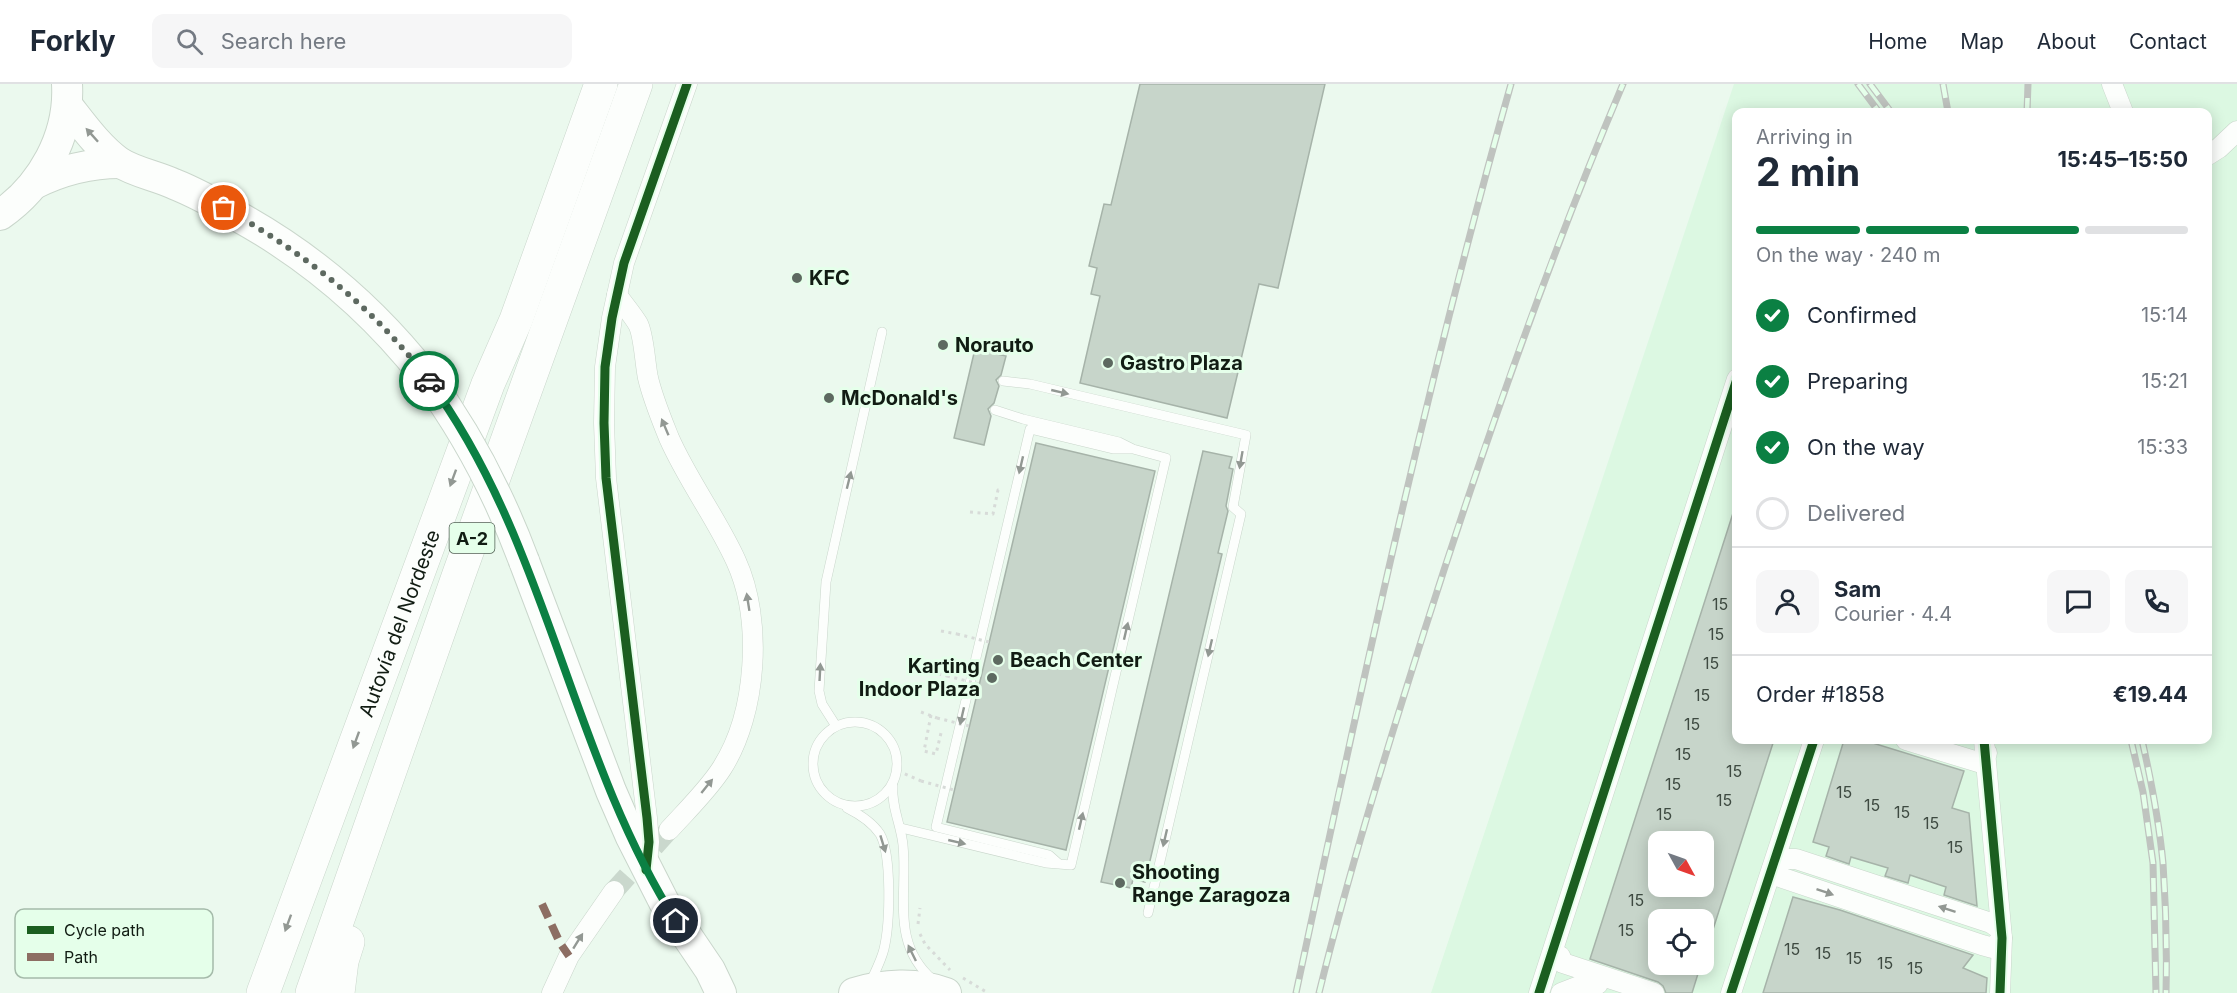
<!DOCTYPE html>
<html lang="en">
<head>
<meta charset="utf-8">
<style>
	:root { --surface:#fff; --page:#f6f6f7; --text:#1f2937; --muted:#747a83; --line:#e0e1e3; --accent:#0b8043 }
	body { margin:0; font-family:Inter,sans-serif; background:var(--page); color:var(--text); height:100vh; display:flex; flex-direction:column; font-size:22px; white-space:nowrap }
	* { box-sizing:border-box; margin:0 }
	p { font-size:20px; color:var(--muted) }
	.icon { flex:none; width:33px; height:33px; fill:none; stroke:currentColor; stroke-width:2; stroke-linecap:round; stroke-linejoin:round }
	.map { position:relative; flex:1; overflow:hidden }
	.details { position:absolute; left:1732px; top:24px; width:480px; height:636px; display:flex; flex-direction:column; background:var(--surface); border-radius:12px; box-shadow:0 3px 15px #0003 }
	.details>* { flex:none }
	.needle { width:39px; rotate:130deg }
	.controls { position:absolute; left:1648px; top:747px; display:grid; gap:12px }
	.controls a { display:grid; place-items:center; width:66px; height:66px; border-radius:12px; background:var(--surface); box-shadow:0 3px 15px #0003; font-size:30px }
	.pin { position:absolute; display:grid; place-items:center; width:51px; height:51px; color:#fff; margin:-26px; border:3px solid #fff; border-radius:50%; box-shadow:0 2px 6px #0007 }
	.courier { position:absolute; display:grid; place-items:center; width:60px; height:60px; margin:-30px; border:4px solid #0b8043; border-radius:50%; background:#fff; color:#222; box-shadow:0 2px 8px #0007 }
	.overview em { font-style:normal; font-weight:700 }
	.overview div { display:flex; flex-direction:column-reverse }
	.overview { display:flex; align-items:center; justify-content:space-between; height:102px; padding:0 24px }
	h1 { font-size:39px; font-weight:700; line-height:45px }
	.bar { display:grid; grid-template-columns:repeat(4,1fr); gap:9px 6px; align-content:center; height:72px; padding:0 24px }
	.bar i { height:8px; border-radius:4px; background:var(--line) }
	.bar .current { background:var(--accent) }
	.bar p { grid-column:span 4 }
	.line { display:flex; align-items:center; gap:15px; padding:0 24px; border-top:2px solid var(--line) }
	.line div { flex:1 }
	.round { display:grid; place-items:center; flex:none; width:63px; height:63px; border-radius:12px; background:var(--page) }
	ol { padding:0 24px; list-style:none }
	li { display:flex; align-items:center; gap:18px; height:66px }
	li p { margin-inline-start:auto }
	li .icon { padding:6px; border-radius:50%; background:var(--accent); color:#fff; stroke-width:4 }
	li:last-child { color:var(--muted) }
	li i { width:33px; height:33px; border:3px solid var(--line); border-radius:50% }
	header { display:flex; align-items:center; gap:36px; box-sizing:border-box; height:84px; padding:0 30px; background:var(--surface); border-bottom:2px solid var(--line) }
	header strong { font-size:28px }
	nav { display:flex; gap:33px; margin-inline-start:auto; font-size:21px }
	.search { width:420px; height:54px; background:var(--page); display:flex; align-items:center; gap:15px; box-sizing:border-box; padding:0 21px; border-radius:12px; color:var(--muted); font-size:22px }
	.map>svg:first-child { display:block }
	.built { fill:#dcf8e2; fill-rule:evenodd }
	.building { fill:#c7d5ca; stroke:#a6b3a9; stroke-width:1.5; fill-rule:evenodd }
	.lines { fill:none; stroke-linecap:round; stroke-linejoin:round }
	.street-tunnel { stroke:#cad8cd; stroke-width:20; stroke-dasharray:20 10; stroke-linecap:butt }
	.lane-casing { stroke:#c9d6cb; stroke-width:10 }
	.street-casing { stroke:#c9d6cb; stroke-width:21 }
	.primary-casing { stroke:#c9d6cb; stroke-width:32 }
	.highway-casing { stroke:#c9d6cb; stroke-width:34 }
	.path { stroke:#d7dbd8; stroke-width:3; stroke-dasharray:3 4.5; stroke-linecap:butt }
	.lane { stroke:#fcfefc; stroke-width:9 }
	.street { stroke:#fcfefc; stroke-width:20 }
	.primary { stroke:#fcfefc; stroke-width:30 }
	.highway { stroke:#fcfefc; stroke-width:33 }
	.rail-casing { stroke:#bfc3bf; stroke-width:7 }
	.rail { stroke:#e5ffea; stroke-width:4.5; stroke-dasharray:14; stroke-linecap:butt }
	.primary-bridge-casing { stroke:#c9d6cb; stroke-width:32; stroke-linecap:butt }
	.path-bridge { stroke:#d7dbd8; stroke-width:3; stroke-dasharray:3 4.5; stroke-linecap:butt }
	.primary-bridge { stroke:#fcfefc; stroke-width:30 }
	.quiet { stroke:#8d6e63; stroke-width:8; stroke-dasharray:15 8; stroke-linecap:butt }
	.cycleway-casing { stroke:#e5ffea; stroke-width:13 }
	.cycleway { stroke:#1b5e20; stroke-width:9 }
	.oneway { fill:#929893 }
	.done { stroke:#5d6960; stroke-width:6; stroke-dasharray:0 10.8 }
	.route { stroke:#0b8043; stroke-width:8 }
	.poi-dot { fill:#5d6960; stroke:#e5ffea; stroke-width:2 }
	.labels { text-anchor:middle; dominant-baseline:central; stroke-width:6; stroke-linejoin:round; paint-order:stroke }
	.number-label { font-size:16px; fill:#3e4a41 }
	.shield { fill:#e5ffea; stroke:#516054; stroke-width:1.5 }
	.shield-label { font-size:18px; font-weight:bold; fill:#111c13 }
	.poi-label { font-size:20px; font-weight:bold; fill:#111c13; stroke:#e5ffea; text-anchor:start }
	.street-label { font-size:20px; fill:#111c13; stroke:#e5ffea }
	.key { fill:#e5ffea; stroke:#a5bbaa; stroke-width:1.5 }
	.key-label { font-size:16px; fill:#111c13 }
</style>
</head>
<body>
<header>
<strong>Forkly</strong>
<div class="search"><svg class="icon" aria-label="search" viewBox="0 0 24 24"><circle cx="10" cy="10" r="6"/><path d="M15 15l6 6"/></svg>Search here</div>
<nav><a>Home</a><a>Map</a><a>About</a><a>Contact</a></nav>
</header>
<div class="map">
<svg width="2237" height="909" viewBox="0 0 2237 909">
	<rect width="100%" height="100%" fill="#ebf9ee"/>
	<path class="built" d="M 1734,0 L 2237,0 L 2237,909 L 1431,909 ZM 1737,28 L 2208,28 L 2208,656 L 1737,656 ZM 1659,758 L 1704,758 L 1704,802 L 1659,802 ZM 1659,836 L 1704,836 L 1704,880 L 1659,880 Z"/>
	<g class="building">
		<path d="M 1140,0 L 1325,0 L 1278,204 L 1259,200 L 1227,334 L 1080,299 L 1100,212 L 1091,210 L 1097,184 L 1089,182 L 1104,120 L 1111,121 Z"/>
		<path d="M 975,265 L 1006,272 L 1001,291 L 996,296 L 999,302 L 994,319 L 988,325 L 991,332 L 984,361 L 954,354 Z"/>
		<path d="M 1036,359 L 1155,387 L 1066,766 L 947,738 Z"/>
		<path d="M 1203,367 L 1232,373 L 1229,384 L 1233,385 L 1226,422 L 1228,427 L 1218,469 L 1222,470 L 1145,798 L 1133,795 L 1131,804 L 1101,798 Z"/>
		<path d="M 1734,426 L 1737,426 L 1737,656 L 1774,656 L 1707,864 L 1704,863 L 1704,836 L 1659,836 L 1659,880 L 1701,880 L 1692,909 L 1666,909 L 1663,902 L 1658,898 L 1590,875 ZM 1659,758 L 1704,758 L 1704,802 L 1659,802 Z"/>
		<path d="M 1844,656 L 1863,656 L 1964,687 L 1952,724 L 1969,729 L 1977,822 L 1944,811 L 1946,803 L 1910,791 L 1908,799 L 1885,792 L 1888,784 L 1851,773 L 1849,780 L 1826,772 L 1829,763 L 1813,758 Z"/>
		<path d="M 1793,813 L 1840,826 L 1973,871 L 1963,884 L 1987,894 L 1986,909 L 1763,909 Z"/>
	</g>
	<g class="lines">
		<path class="street-tunnel" d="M 614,807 L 669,746"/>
		<g class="lane-casing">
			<g id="lane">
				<path d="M 1003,297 L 1030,300 L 1246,351 L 1233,423 L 1241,430 L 1148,829"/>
				<circle cx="855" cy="680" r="42"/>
				<path d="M 836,642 L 822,620 L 819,607 L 826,498 L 882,248"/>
				<path d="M 893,702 C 891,722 901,741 903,761 C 908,810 890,859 933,896"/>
				<path d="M 847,724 C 859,730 872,738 880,750 C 892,771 890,840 884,865 C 881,877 875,888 870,899"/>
				<path d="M 901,744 L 1046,779 L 1071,781 L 1166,374 L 1133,365 L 1119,358 L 1023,335 L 995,326"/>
				<path d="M 1058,779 L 1049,771 L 936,743 L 1030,345 L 1113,365 L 1130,365"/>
			</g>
		</g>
		<g class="street-casing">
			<g id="street">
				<path d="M 2112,0 L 2123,28"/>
				<path d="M 2208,71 L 2219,64 L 2237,47"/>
				<path d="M 617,211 C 624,221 632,230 638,240 C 644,251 645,280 648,294 C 653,315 661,334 669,354 C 688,397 717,435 736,477 C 763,536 757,629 722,684 C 708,706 687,726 669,746"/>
				<path d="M 1906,656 L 1978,678 L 1987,669"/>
				<path d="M 1984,656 L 2002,854 L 2000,909"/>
				<path d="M 647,780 L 649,758 L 647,734 L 606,394 L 604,339 L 605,283 L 612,234 L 624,179 L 687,0"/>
				<path d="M 1774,780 L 1786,775 L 1796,775 L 1991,839 L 2001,846"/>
				<path d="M 1772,785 L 1780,793 L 1982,861 L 1993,864 L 2002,854"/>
				<path d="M 1560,872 L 1563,879 L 1654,909"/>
				<path d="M 552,909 L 569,872 L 614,807"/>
				<path d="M 1539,909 L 1737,295"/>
				<path d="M 1561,909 L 1579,902 L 1598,900"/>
				<path d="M 1731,909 L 1814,656"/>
			</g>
		</g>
		<g class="primary-casing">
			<g id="primary">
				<path d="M 67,21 C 82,40 99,64 119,78 C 134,88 157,92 174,100 C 197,109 218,121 239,133 C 311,173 374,227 425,292"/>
				<path d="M 34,100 C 62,86 89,79 120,79"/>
				<path d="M 0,131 C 42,102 70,52 67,0"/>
				<path d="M 524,477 L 611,707 L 631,753 L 664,818 L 710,886 L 721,909"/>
				<path d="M 854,909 C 883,900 917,898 946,909"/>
			</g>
		</g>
		<g class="highway-casing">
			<g id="highway">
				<path id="s1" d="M 263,909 L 488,300 L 516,236 L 601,0"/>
				<path d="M 312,909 L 459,490 L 636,0"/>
				<path d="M 338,909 L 342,877 L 348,858"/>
			</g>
		</g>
		<g class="path">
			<path d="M 970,428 L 993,430 L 998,406 L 1002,407"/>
			<path d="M 941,547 L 957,550"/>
			<path d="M 931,588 L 947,592"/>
			<path d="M 921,628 L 937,634"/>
			<path d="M 931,631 L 924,667 L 936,670 L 941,649 L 945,649"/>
			<path d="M 898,687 L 921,697"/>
			<path d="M 918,840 L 920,824"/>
			<path d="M 920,850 L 925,860 L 950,886"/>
			<path d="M 963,894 L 988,909"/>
		</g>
		<use href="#lane" class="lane"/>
		<use href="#street" class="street"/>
		<use href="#primary" class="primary"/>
		<use href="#highway" class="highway"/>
		<g class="rail-casing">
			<g id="rail">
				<path d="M 1858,0 L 1879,28"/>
				<path d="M 1870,0 L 1891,28"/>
				<path d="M 1943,0 L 1948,28"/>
				<path d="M 2027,28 L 2028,0"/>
				<path d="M 2131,656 L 2143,708 L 2153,779 L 2156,909"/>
				<path d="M 2142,656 C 2151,696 2159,737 2163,779 C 2166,822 2167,866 2166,909"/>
				<path d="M 1296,909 C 1361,604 1426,300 1511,0"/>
				<path d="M 1319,909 C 1349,787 1386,668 1424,548 C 1483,363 1547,179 1623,0"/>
			</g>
		</g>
		<use href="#rail" class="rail"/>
		<g class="primary-bridge-casing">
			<path id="primary-bridge" d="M 425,292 C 467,349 499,410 524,477"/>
		</g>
		<g class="path-bridge">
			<path d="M 957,550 L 989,558"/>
			<path d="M 947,592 L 979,600"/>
			<path d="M 937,634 L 969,642"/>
			<path d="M 921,697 L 954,706"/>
		</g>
		<use href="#primary-bridge" class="primary-bridge"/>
		<path class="quiet" d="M 542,820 L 560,859 L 569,872"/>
		<g class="cycleway-casing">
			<g id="cycleway">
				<path d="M 1984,656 L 2002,854 L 2000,909"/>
				<path d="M 646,786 L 649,758 L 647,734 L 606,394 L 604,339 L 605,283 L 612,234 L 624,179 L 687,0"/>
				<path d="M 1539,909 L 1737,295"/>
				<path d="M 1731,909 L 1814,656"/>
			</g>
		</g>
		<use href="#cycleway" class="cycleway"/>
	</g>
	<defs><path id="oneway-solid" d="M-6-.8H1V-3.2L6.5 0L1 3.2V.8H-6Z" transform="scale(1.5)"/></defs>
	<g class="oneway">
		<use href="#oneway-solid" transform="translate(92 51) rotate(-132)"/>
		<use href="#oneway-solid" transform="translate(1060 308) rotate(13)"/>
		<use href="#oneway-solid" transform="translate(665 343) rotate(-113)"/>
		<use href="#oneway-solid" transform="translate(1241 376) rotate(100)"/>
		<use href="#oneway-solid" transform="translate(1021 381) rotate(103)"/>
		<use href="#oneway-solid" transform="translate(453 394) rotate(110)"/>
		<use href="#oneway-solid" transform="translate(849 396) rotate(-76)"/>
		<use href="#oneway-solid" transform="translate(748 518) rotate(-99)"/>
		<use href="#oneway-solid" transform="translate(1126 547) rotate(-77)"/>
		<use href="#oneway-solid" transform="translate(1210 564) rotate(103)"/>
		<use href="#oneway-solid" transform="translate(820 588) rotate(-87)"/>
		<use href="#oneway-solid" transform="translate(962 632) rotate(103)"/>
		<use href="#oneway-solid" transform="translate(356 656) rotate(110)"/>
		<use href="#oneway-solid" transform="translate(707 702) rotate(-51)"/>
		<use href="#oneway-solid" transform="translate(1081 737) rotate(-77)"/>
		<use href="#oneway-solid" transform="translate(1165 754) rotate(103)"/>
		<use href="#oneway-solid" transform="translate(957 758) rotate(13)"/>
		<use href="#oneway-solid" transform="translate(883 760) rotate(73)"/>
		<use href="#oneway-solid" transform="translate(1825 808) rotate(19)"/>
		<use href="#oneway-solid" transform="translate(1947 825) rotate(-162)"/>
		<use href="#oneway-solid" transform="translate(288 839) rotate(110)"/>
		<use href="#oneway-solid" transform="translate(578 857) rotate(-58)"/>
		<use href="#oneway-solid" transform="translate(912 869) rotate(-116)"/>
	</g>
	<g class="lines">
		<path class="done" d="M 224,124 C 303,168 375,224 429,297"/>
		<path class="route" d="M 429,297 C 548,458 570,670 676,837"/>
	</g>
	<g class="poi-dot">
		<circle cx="797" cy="194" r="6"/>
		<circle cx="943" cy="261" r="6"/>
		<circle cx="1108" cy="279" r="6"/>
		<circle cx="829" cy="314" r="6"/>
		<circle cx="998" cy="576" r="6"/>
		<circle cx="992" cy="594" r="6"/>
		<circle cx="1120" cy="799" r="6"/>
	</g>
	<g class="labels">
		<g class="number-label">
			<text x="1720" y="520">15</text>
			<text x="1716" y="550">15</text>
			<text x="1711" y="579">15</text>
			<text x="1702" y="611">15</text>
			<text x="1692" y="640">15</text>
			<text x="1683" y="670">15</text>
			<text x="1734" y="687">15</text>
			<text x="1673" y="700">15</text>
			<text x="1844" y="708">15</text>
			<text x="1724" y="716">15</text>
			<text x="1872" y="721">15</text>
			<text x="1902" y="728">15</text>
			<text x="1664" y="730">15</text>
			<text x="1931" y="739">15</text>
			<text x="1955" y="763">15</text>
			<text x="1636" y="816">15</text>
			<text x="1626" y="846">15</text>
			<text x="1792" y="865">15</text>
			<text x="1823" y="869">15</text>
			<text x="1854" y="874">15</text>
			<text x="1885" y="879">15</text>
			<text x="1915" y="884">15</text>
		</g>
		<rect class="shield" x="449.5" y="439" width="45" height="30" rx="4.5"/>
		<g class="shield-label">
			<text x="472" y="454">A-2</text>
		</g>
		<g class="poi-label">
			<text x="809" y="194">KFC</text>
			<text x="955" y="261">Norauto</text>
			<text x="1120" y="279">Gastro Plaza</text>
			<text x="841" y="314">McDonald's</text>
			<text x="1010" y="576">Beach Center</text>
			<text x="980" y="582" text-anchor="end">Karting<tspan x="980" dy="23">Indoor Plaza</tspan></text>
			<text x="1132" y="788">Shooting<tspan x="1132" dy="23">Range Zaragoza</tspan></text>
		</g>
		<g class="street-label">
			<text stroke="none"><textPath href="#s1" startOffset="394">Autovía del Nordeste</textPath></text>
		</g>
	</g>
	<rect x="15" y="825" width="198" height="69" rx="9" class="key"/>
	<rect x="27" y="842" width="27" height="8" fill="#1b5e20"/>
	<rect x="27" y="869" width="27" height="8" fill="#8d6e63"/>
	<g class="key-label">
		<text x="64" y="852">Cycle path</text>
		<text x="64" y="879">Path</text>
	</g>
</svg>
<div class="controls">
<a><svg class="needle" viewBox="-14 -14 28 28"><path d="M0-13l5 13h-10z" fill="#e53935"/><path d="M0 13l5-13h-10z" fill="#747a83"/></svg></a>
<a><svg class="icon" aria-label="locate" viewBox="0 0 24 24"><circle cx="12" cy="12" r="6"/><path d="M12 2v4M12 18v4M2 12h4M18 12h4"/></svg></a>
</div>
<div class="pin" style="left:224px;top:124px;background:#ea580c"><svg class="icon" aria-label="bag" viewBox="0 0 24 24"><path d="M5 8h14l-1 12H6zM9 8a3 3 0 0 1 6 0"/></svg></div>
<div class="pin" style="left:676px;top:837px;background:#1f2937"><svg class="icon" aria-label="home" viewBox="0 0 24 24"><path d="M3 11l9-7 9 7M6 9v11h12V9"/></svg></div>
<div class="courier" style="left:429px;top:297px"><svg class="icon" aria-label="car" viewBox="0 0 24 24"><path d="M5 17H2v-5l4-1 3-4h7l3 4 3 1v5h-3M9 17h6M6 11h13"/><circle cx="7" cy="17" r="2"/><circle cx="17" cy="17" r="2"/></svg></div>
<section class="details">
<div class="overview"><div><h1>2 min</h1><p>Arriving in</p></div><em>15:45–15:50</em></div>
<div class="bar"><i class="current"></i><i class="current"></i><i class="current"></i><i></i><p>On the way · 240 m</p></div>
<ol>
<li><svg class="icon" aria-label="check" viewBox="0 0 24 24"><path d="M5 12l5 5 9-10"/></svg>Confirmed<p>15:14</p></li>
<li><svg class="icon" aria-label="check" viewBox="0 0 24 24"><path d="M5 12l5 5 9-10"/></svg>Preparing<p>15:21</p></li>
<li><svg class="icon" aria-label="check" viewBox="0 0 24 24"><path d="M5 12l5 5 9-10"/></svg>On the way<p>15:33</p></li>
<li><i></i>Delivered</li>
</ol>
<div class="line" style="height:108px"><a class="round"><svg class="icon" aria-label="person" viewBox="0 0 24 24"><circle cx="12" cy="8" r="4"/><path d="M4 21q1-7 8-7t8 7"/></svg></a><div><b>Sam</b><p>Courier · 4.4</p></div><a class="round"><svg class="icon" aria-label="chat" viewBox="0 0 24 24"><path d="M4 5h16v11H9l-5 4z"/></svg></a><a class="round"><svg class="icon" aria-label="phone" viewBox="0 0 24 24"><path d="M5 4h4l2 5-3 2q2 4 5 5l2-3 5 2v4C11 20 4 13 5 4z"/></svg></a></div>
<div class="line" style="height:78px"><div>Order #1858</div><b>€19.44</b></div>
</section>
</div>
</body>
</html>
